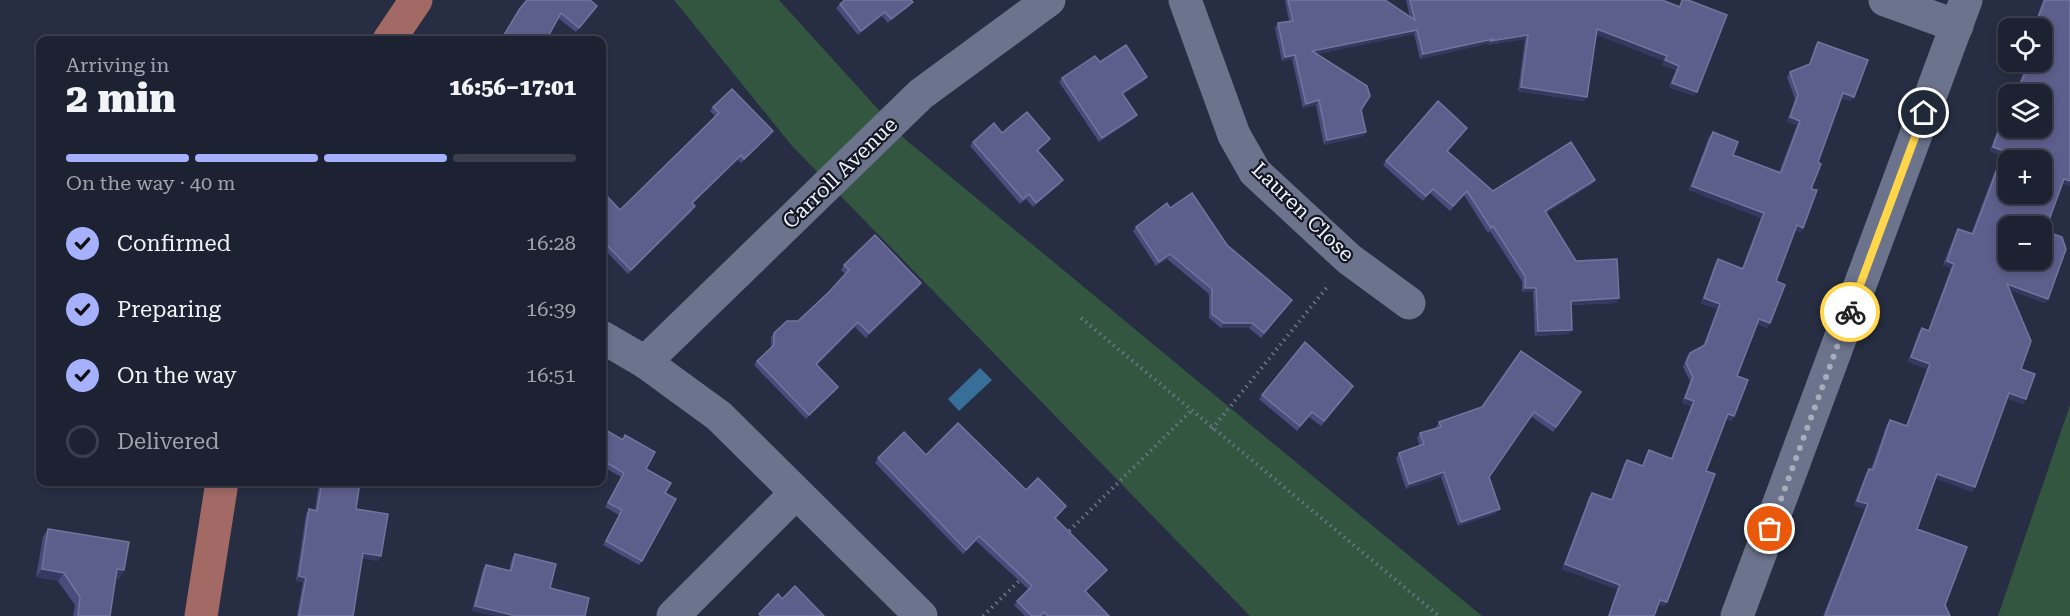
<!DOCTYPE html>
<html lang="en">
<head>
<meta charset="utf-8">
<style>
	:root { --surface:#1d2232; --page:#2a2f3e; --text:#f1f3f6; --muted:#a0a4ac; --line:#3b3f4d; --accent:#a5b1fc }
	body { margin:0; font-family:"Roboto Serif",serif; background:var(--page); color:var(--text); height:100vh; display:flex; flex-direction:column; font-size:22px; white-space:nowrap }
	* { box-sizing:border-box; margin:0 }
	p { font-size:20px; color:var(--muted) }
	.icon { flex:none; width:33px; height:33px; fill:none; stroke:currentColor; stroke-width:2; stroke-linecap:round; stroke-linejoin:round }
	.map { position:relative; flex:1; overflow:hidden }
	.drawer { position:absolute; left:36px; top:36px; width:570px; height:450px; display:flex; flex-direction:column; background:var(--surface); border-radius:12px; box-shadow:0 3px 9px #0003,0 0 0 2px var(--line) }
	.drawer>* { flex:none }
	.controls { position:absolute; left:1998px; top:18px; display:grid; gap:12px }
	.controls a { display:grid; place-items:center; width:54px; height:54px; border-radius:12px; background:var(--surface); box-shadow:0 3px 9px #0003,0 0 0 2px var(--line); font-size:30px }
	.pin { position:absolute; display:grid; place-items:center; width:51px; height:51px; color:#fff; margin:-26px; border:3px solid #fff; border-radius:50%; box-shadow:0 2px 6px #0007 }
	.courier { position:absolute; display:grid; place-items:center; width:60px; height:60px; margin:-30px; border:4px solid #ffd54a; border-radius:50%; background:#fff; color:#222; box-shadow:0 2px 8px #0007 }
	.head em { font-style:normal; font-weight:800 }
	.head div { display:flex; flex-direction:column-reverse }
	.head { display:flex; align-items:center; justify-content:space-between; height:102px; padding:0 30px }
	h1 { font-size:39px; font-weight:800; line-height:45px }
	.bar { display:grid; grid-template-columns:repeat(4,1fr); gap:9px 6px; align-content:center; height:72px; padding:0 30px }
	.bar i { height:8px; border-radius:4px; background:var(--line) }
	.bar .on { background:var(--accent) }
	.bar p { grid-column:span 4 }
	ol { padding:0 30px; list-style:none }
	li { display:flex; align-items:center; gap:18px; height:66px }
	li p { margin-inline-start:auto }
	li .icon { padding:6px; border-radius:50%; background:var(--accent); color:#111; stroke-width:4 }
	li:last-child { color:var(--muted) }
	li i { width:33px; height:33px; border:3px solid var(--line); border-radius:50% }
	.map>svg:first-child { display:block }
	.green { fill:#32563f }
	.water { fill:#386f98 }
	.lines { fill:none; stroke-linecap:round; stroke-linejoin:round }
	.path { stroke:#6f7587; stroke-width:4; stroke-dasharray:1.5 4.5; stroke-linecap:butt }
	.minor { stroke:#6b748c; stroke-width:33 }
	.major { stroke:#a36965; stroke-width:33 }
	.wall { fill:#4a4c7e }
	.shaded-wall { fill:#353960 }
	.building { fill:#5c5e8b; stroke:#72759d; stroke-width:1.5; fill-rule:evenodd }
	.done { stroke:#a8adbc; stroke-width:6; stroke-dasharray:0 10.8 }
	.route { stroke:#ffd54a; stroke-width:8 }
	.labels { text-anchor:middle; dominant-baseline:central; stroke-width:4.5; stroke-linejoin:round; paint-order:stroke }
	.street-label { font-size:21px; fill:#edf2fd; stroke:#141721 }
</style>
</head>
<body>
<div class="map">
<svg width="2070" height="616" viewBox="0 0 2070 616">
	<rect width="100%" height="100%" fill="#272e43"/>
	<g class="green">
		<path d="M 674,0 L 779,0 L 906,140 L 1482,616 L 1250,616 L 793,147 Z"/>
		<path d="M 2070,405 L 2070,616 L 1998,616 Z"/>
	</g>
	<path class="water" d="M 980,368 L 992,380 L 959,411 L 948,399 Z"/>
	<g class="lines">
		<g class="path">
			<path d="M 1081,318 L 1439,616"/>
			<path d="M 1212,429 L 1328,286"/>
			<path d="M 1065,535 L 1192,410"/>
			<path d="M 983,616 L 1021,579"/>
		</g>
		<g class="minor">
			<path d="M 1185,0 L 1234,135 L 1255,172 L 1349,259 L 1409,303"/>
			<path d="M 1885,0 L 1957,26"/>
			<path d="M 602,337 L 645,362 L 719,416 L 921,616"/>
			<path d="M 645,362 L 921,94 L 1049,0"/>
			<path d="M 673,616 L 796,493"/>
			<path d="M 1737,616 L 1966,0"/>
		</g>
		<g class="major">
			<path d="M 389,40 L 416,0"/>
			<path d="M 201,616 L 222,482"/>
		</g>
	</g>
	<g class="wall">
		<path d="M 527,0 L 597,6 L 576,32 L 558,18 L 546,40 L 501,40 L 516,14 Z"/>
		<path d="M 1285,0 L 1385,0 L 1410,17 L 1406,0 L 1662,0 L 1679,6 L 1682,0 L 1694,96 L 1669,87 L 1676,70 L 1662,65 L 1664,61 L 1596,34 L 1587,97 L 1583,101 L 1518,91 L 1525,39 L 1488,45 L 1489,43 L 1420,59 L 1414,34 L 1316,54 L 1361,110 L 1366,132 L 1363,136 L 1324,145 L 1316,105 L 1303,108 L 1292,59 L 1282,61 L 1275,28 L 1278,23 L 1289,21 Z"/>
		<path d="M 2043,0 L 2070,0 L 2070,186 L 2062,183 L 2045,231 L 2048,299 L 2045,303 L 2010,290 L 2021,369 L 2026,399 L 2023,404 L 2007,398 L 1972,492 L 1936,478 L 1917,529 L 1950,616 L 1823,616 L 1865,509 L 1854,505 L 1866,473 L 1869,469 L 1871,469 L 1887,424 L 1890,420 L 1906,425 L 1927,369 L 1908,362 L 1919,332 L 1922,328 L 1928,330 L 1951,268 L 1943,265 L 1955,234 L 1958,229 L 1971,234 L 2001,155 L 1990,151 L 2003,114 L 2006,110 L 2008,128 L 2042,94 L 2015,94 L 2027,62 L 2042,62 L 2042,28 L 2033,28 Z"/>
		<path d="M 840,4 L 910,6 L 888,23 L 882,16 L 858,35 L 836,8 Z"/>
		<path d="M 1818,42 L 1854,97 L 1851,101 L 1841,98 L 1818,162 L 1803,228 L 1800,232 L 1795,230 L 1776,281 L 1770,323 L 1767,328 L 1757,324 L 1737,376 L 1734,416 L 1731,421 L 1726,419 L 1706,471 L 1667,602 L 1664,606 L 1658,604 L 1654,616 L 1608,616 L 1617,589 L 1562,569 L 1589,497 L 1592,493 L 1611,500 L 1624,464 L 1627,460 L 1642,466 L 1646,454 L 1649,450 L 1671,458 L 1691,406 L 1682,403 L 1690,381 L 1683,367 L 1687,357 L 1690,353 L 1703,346 L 1717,309 L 1701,303 L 1715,264 L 1718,259 L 1742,268 L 1761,218 L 1689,190 L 1709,137 L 1713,132 L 1733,155 L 1779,172 L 1797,125 L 1787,122 L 1795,99 L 1787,77 L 1790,72 L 1809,65 L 1815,46 Z"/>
		<path d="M 1100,62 L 1144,81 L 1123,95 L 1137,115 L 1134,119 L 1099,142 L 1059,82 L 1062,78 Z"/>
		<path d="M 713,107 L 770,135 L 741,163 L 738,160 L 692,204 L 692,211 L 628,274 L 602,247 L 602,191 L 620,210 L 715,116 L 710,111 Z"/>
		<path d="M 1464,132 L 1448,151 L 1493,191 L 1595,180 L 1592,184 L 1546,213 L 1576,261 L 1619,298 L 1616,303 L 1571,305 L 1569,334 L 1535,336 L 1533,292 L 1522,292 L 1522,281 L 1490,231 L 1488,233 L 1464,195 L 1450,211 L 1430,193 L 1423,201 L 1383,165 L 1386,161 Z"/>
		<path d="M 1002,133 L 1050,139 L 1047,143 L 1038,151 L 1060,184 L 1033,207 L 1026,199 L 1020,204 L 970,146 L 973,142 Z"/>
		<path d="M 1170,208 L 1227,245 L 1289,304 L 1261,338 L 1249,328 L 1221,328 L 1209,318 L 1209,294 L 1167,259 L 1156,266 L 1133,231 L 1136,227 Z"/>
		<path d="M 844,265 L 921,283 L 918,288 L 866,338 L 855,327 L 817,365 L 838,387 L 835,391 L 806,419 L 754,365 L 757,361 L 771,348 L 771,337 L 774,333 L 798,321 L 829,292 L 845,274 L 841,270 Z"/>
		<path d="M 1350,391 L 1321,426 L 1309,417 L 1297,431 L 1259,399 L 1262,395 Z"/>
		<path d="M 1581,392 L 1553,432 L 1531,416 L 1489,477 L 1497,513 L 1458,526 L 1441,477 L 1406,489 L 1396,458 L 1399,453 L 1420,446 L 1417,438 L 1420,433 L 1437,428 L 1436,427 L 1439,422 Z"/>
		<path d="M 602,428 L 622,439 L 625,435 L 646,469 L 665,493 L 642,561 L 639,565 L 603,545 L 619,515 L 605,507 L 621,477 L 602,466 Z"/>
		<path d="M 926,455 L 1026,490 L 1063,510 L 1055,518 L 1107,570 L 1104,574 L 1085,592 L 1109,616 L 1025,616 L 1014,605 L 1028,589 L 976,541 L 963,554 L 875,463 L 878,458 Z"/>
		<path d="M 319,482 L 360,482 L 356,509 L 378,561 L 362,558 L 353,616 L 297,616 L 303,582 L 296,581 L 306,514 L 309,509 L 315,511 Z"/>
		<path d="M 523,482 L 536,482 L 532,487 Z"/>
		<path d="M 48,529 L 124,570 L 119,579 L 116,578 L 110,616 L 73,616 L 75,605 L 58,581 L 36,577 L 43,537 Z"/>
		<path d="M 515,554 L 550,588 L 585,616 L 495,616 L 472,611 L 483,569 L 486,565 L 509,570 L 512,558 Z"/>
	</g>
	<g class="shaded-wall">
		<path d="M 913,2 L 910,6 L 888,23 L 891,19 Z"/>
		<path d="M 885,12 L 882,16 L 858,35 L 861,31 Z"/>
		<path d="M 1597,29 L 1667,56 L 1664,61 L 1594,34 Z"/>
		<path d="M 1417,30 L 1414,34 L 1309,56 L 1312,51 Z"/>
		<path d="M 1528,35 L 1525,39 L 1488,45 L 1489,43 L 1420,59 L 1423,54 L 1493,39 Z"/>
		<path d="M 1295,55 L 1292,59 L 1282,61 L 1285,57 Z"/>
		<path d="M 1665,60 L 1679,66 L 1676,70 L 1662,65 Z"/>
		<path d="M 1147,77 L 1144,81 L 1119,98 L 1122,93 Z"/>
		<path d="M 1672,83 L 1697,92 L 1694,96 L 1669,87 Z"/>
		<path d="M 1521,87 L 1587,97 L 1583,101 L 1518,91 Z"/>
		<path d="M 1843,93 L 1854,97 L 1851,101 L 1840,97 Z"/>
		<path d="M 1319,100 L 1316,105 L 1303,108 L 1306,104 Z"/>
		<path d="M 1137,115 L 1134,119 L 1099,142 L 1102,138 Z"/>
		<path d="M 1790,117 L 1800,121 L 1797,125 L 1787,122 Z"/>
		<path d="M 773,131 L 770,135 L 741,163 L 744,159 Z"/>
		<path d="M 1366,132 L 1363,136 L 1324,145 L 1327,140 Z"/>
		<path d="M 1993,147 L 2004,151 L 2001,155 L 1990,151 Z"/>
		<path d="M 741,155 L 738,160 L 689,207 L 692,203 Z"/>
		<path d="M 2064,179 L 2070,181 L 2070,186 L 2061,183 Z"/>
		<path d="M 1063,180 L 1060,184 L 1033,207 L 1036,203 Z"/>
		<path d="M 1595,180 L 1592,184 L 1542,215 L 1545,211 Z"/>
		<path d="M 1692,186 L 1764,213 L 1761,218 L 1689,190 Z"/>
		<path d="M 695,206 L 692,211 L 628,274 L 631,270 Z"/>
		<path d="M 1797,225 L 1803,228 L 1800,232 L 1793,230 Z"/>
		<path d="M 1170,254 L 1167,259 L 1156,266 L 1159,262 Z"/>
		<path d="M 1947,261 L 1954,264 L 1951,268 L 1943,265 Z"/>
		<path d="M 921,283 L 918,288 L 866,338 L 869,333 Z"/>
		<path d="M 2007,284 L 2048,299 L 2045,303 L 2004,288 Z"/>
		<path d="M 1525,288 L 1536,288 L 1533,292 L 1522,292 Z"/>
		<path d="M 1619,298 L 1616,303 L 1568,305 L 1571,301 Z"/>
		<path d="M 1704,298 L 1720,304 L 1717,309 L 1701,303 Z"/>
		<path d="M 1759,319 L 1770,323 L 1767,328 L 1756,323 Z"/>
		<path d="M 858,322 L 855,327 L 813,368 L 816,364 Z"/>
		<path d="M 1224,323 L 1252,323 L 1249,328 L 1221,328 Z"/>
		<path d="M 1572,330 L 1569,334 L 1535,336 L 1538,331 Z"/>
		<path d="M 1911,357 L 1930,364 L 1927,369 L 1908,362 Z"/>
		<path d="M 838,387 L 835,391 L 806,419 L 809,415 Z"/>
		<path d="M 2009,393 L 2026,399 L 2023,404 L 2006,398 Z"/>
		<path d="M 1685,398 L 1694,401 L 1691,406 L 1682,403 Z"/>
		<path d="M 1728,414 L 1734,416 L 1731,421 L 1725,418 Z"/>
		<path d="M 1444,472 L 1441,477 L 1406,489 L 1409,484 Z"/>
		<path d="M 1937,474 L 1975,487 L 1972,492 L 1934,478 Z"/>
		<path d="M 1857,501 L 1868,504 L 1865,509 L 1854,505 Z"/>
		<path d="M 1500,509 L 1497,513 L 1458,526 L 1461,522 Z"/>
		<path d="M 363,553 L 381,556 L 378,561 L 360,558 Z"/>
		<path d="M 1565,564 L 1620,585 L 1617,589 L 1562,569 Z"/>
		<path d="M 42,569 L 64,573 L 58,581 L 36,577 Z"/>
		<path d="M 117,569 L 124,570 L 119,579 L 112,577 Z"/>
		<path d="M 1107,570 L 1104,574 L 1082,596 L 1085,591 Z"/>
		<path d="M 299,576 L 306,578 L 303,582 L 296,581 Z"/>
		<path d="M 1660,600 L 1667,602 L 1664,606 L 1657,604 Z"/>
		<path d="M 475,606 L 512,615 L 511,616 L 495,616 L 472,611 Z"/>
	</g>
	<g class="building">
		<path d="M 527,0 L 590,0 L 597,6 L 579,28 L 561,13 L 546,40 L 501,40 L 519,10 Z"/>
		<path d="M 845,0 L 911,0 L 913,2 L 891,19 L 885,12 L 861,31 L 840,4 Z"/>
		<path d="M 1288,0 L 1385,0 L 1415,20 L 1410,0 L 1662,0 L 1680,7 L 1682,0 L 1688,0 L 1727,15 L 1697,92 L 1672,83 L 1679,66 L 1665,60 L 1667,56 L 1597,29 L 1587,97 L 1521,87 L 1528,35 L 1491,41 L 1493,39 L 1423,54 L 1417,30 L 1312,51 L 1367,86 L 1370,96 L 1361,110 L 1366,132 L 1327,140 L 1319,100 L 1306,104 L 1295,55 L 1285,57 L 1278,23 L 1293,21 Z"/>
		<path d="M 2045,0 L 2070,0 L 2070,181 L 2064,179 L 2045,231 L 2062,237 L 2066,249 L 2048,299 L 2007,284 L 2031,341 L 2021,369 L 2035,374 L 2026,399 L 2009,393 L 1975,487 L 1937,474 L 1917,529 L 1967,547 L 1945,605 L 1950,616 L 1825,616 L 1868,504 L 1857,501 L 1869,469 L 1873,470 L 1890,420 L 1907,426 L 1930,364 L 1911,357 L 1922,328 L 1929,331 L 1954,264 L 1947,261 L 1958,229 L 1973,234 L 2004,151 L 1993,147 L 2006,110 L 2008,110 L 2008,128 L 2042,128 L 2042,94 L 2017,94 L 2029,62 L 2042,62 L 2042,28 L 2034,28 ZM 2008,160 L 2042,160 L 2042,194 L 2008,194 ZM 2008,226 L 2042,226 L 2042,260 L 2008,260 Z"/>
		<path d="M 1818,42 L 1868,60 L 1854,97 L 1843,93 L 1818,162 L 1821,164 L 1811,189 L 1817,190 L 1803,228 L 1797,225 L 1776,281 L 1785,285 L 1770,323 L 1759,319 L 1737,376 L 1748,380 L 1734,416 L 1728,414 L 1706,471 L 1715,474 L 1667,602 L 1660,600 L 1654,616 L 1609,616 L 1620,585 L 1565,564 L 1592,493 L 1612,500 L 1627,460 L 1643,466 L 1649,450 L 1672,459 L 1694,401 L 1685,398 L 1693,377 L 1686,363 L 1690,353 L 1705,345 L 1720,304 L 1704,298 L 1718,259 L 1743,269 L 1764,213 L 1692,186 L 1713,132 L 1738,142 L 1733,155 L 1781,173 L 1800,121 L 1790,117 L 1798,95 L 1790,72 L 1810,64 Z"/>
		<path d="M 1126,45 L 1147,77 L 1122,93 L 1137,115 L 1102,138 L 1062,78 L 1095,56 L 1100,62 Z"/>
		<path d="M 732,89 L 773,131 L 744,159 L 741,155 L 692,203 L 695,206 L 631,270 L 602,240 L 602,191 L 620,210 L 719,113 L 713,107 Z"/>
		<path d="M 1438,101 L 1467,128 L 1447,151 L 1493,191 L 1571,142 L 1595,180 L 1545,211 L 1576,261 L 1617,259 L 1619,298 L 1571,301 L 1572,330 L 1538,331 L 1536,288 L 1525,288 L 1525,276 L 1493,226 L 1491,228 L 1467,191 L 1453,206 L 1433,189 L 1426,196 L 1386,161 Z"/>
		<path d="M 1027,112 L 1050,139 L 1037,150 L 1063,180 L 1036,203 L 1029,194 L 1023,199 L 973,142 L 994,123 L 1002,133 Z"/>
		<path d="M 1192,193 L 1227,245 L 1292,300 L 1264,333 L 1252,323 L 1224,323 L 1212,314 L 1212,289 L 1170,254 L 1159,262 L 1136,227 L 1167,203 L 1170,208 Z"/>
		<path d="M 875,235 L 921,283 L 869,333 L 858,322 L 816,364 L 838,387 L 809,415 L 757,361 L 774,345 L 774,333 L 787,321 L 798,321 L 829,292 L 849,270 L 844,265 Z"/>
		<path d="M 1305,342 L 1353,386 L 1324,421 L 1312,412 L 1300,426 L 1262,395 Z"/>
		<path d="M 1521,351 L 1581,392 L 1556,427 L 1534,412 L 1489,477 L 1500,509 L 1461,522 L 1444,472 L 1409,484 L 1399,453 L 1424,444 L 1420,433 L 1441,427 L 1439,422 L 1482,407 Z"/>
		<path d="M 958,423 L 1026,490 L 1038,478 L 1066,506 L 1055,518 L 1107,570 L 1085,591 L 1109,616 L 1048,616 L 1044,612 L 1040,616 L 1032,616 L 1017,601 L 1032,586 L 979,536 L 966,550 L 878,458 L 904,432 L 926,455 Z"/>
		<path d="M 602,428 L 623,440 L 625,435 L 655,452 L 646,469 L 671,483 L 665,493 L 676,499 L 642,561 L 606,541 L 622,510 L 608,503 L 624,473 L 602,460 Z"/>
		<path d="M 322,482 L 360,482 L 356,509 L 388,514 L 381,556 L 363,553 L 353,616 L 299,616 L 306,578 L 299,576 L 309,509 L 317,511 Z"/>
		<path d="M 48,529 L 129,542 L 124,570 L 117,569 L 110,616 L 78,616 L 80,597 L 64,573 L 42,569 Z"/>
		<path d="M 515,554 L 556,564 L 550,588 L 589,598 L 585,616 L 512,616 L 512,615 L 475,606 L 486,565 L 511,571 Z"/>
		<path d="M 795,586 L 824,616 L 761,616 L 759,614 L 778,594 L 782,599 Z"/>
	</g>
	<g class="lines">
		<path class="done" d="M 1770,529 L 1850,312"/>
		<path class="route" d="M 1850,312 L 1924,113"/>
	</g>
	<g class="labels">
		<g class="street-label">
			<text transform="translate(840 173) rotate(-44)">Carroll Avenue</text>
			<text transform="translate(1303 212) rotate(44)">Lauren Close</text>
		</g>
	</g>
</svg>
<div class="controls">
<a><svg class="icon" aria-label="locate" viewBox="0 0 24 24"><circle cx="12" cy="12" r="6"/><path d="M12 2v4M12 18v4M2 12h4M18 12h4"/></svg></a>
<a><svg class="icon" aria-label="layers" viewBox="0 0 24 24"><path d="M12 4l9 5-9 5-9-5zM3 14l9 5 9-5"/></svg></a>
<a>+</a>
<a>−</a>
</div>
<div class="pin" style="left:1770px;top:529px;background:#ea580c"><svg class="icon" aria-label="bag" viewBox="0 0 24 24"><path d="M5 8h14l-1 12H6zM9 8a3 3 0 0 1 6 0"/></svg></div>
<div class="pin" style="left:1924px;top:113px;background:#1f2937"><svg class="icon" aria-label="home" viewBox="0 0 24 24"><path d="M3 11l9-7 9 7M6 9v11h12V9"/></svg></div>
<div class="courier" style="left:1850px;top:312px"><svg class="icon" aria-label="bike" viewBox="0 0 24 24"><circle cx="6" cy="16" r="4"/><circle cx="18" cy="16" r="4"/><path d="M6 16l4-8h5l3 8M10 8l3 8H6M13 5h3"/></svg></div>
<section class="drawer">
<div class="head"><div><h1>2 min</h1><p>Arriving in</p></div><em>16:56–17:01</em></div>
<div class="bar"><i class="on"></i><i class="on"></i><i class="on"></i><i></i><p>On the way · 40 m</p></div>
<ol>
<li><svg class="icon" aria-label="check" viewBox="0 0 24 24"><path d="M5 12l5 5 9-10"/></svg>Confirmed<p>16:28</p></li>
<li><svg class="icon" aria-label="check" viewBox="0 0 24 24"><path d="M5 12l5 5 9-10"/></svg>Preparing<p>16:39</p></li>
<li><svg class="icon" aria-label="check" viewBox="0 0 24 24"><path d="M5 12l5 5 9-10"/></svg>On the way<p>16:51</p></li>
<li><i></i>Delivered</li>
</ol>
</section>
</div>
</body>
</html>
